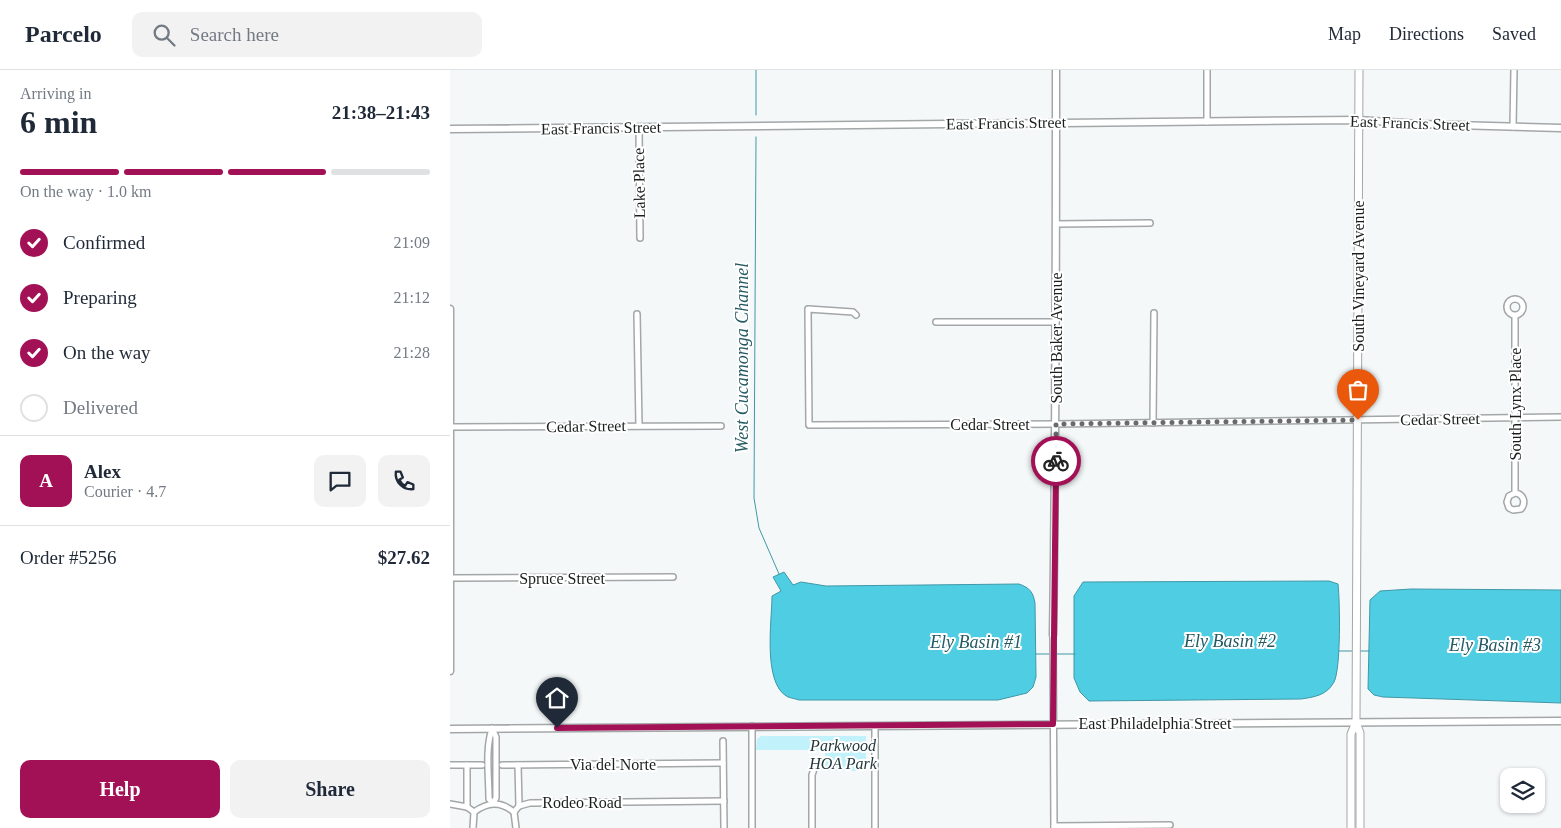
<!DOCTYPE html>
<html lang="en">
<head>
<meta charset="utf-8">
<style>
	:root { --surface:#fff; --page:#f2f2f3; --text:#1f2937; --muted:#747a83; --line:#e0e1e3; --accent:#a21155 }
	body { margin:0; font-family:Georgia,serif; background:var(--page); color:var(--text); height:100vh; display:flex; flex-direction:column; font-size:19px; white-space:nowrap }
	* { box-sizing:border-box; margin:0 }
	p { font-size:16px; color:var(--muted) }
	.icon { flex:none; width:28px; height:28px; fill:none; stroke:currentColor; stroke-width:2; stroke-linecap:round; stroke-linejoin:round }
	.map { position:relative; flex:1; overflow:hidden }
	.sheet { display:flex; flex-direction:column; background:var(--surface); width:450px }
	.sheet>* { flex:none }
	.controls { position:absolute; left:1050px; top:698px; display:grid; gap:10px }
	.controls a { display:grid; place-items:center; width:45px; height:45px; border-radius:10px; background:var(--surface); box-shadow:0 1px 4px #0004; font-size:25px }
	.pin { position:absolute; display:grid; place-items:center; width:42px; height:42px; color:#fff; margin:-51px -21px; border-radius:50% 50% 50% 0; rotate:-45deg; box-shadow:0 0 5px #0007 }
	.pin .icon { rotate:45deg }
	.courier { position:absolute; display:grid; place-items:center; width:50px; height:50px; margin:-25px; border:4px solid #a21155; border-radius:50%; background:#fff; color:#222; box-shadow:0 1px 6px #0007 }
	.overview em { font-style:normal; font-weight:600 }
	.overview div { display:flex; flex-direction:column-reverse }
	.overview { display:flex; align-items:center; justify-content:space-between; height:85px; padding:0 20px }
	h1 { font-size:32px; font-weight:600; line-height:38px }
	.bar { display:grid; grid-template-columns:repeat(4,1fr); gap:8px 5px; align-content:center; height:60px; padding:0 20px }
	.bar i { height:6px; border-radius:4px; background:var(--line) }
	.bar .current { background:var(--accent) }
	.bar p { grid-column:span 4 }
	.line { display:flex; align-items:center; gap:12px; padding:0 20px; border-top:1px solid var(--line) }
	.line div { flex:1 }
	.round { display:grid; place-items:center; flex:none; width:52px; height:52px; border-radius:10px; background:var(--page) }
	ol { padding:0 20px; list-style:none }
	li { display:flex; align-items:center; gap:15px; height:55px }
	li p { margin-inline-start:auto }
	li .icon { padding:5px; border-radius:50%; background:var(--accent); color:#fff; stroke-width:4 }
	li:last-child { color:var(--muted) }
	li i { width:28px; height:28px; border:2px solid var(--line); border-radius:50% }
	.action { display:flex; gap:10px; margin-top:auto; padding:10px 20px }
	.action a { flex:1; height:58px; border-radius:10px; background:var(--accent); color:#fff; font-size:20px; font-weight:600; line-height:58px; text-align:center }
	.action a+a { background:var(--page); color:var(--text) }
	header { display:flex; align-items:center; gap:30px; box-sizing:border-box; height:70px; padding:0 25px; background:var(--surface); border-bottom:1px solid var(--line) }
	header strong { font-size:24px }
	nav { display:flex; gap:28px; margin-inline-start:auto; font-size:18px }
	.search { width:350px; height:45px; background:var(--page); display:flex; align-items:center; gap:12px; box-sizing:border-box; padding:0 18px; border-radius:10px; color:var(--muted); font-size:19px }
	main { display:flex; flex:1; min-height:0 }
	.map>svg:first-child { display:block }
	.green { fill:#c1f1fa }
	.water { fill:#4fcde2; stroke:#4098a7 }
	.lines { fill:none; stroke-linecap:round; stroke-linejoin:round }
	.stream { stroke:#4098a7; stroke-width:1 }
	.minor-casing { stroke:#a3a7a8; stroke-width:8 }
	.tertiary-casing { stroke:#a3a7a8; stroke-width:9 }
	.secondary-casing { stroke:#a3a7a8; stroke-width:9 }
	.minor { stroke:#fff; stroke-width:5 }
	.tertiary { stroke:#fff; stroke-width:6 }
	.secondary { stroke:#fff; stroke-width:7 }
	.done { stroke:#686a6b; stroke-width:5; stroke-dasharray:0 9 }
	.route { stroke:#a21155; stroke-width:6 }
	.labels { text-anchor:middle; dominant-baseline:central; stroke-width:4; stroke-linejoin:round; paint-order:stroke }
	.street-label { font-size:16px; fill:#1c1e1e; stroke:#fff }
	.park-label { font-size:16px; font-style:italic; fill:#20363a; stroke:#fff }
	.water-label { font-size:18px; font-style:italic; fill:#255a63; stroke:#fff }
</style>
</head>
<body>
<header>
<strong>Parcelo</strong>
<div class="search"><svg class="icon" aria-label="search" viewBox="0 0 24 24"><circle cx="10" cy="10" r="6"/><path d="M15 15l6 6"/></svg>Search here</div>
<nav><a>Map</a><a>Directions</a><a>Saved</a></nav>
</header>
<main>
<section class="sheet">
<div class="overview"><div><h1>6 min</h1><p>Arriving in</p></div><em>21:38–21:43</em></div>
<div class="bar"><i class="current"></i><i class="current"></i><i class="current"></i><i></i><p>On the way · 1.0 km</p></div>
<ol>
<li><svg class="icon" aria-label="check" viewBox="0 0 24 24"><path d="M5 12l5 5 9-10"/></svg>Confirmed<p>21:09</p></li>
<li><svg class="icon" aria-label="check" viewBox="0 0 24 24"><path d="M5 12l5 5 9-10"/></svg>Preparing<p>21:12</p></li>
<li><svg class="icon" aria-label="check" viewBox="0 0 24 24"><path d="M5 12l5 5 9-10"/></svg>On the way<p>21:28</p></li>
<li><i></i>Delivered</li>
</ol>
<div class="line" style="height:90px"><b class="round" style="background:var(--accent);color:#fff">A</b><div><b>Alex</b><p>Courier · 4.7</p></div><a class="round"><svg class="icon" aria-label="chat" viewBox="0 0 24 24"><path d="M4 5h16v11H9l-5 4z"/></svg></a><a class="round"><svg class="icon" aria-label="phone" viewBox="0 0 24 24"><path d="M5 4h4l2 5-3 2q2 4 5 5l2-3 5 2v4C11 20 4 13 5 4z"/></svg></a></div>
<div class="line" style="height:65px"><div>Order #5256</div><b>$27.62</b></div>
<div class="action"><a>Help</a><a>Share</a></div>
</section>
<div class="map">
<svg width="1111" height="758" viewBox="0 0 1111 758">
	<rect width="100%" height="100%" fill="#f4f8f9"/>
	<path class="green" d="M 311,666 L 416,666 L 416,701 L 375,701 L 375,680 L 306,680 L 307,669 Z"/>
	<g class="water">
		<path d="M 334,502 L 343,515 L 351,512 L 376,516 L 569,514 C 580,518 583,522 585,533 L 586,607 L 583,617 L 577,623 L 548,630 L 349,630 C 346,629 341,628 338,627 C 312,614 322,550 322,526 L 331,521 L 323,507 Z"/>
		<path d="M 879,511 L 888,514 C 890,531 891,599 884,612 C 877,625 865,627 851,629 L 639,631 L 630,622 L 624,608 L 624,526 L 633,512 Z"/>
		<path d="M 961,519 L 1111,520 L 1111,633 L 933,627 L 924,625 L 918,619 L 920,530 L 930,521 Z"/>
	</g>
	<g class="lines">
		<g class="stream">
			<path d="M 306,45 L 306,0"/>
			<path d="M 306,67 L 304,428 L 309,458 L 329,504"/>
			<path d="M 889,581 L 903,581"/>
			<path d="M 909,581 L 919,581"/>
			<path d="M 586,584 L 600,584"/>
			<path d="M 604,584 L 625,584"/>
		</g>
		<g class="minor-casing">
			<g id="minor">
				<path d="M 757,0 L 757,52"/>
				<path d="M 1063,57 L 1064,0"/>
				<path d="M 189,58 L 190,168"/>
				<path d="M 606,154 L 700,153"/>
				<circle cx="1065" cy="237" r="8"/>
				<path d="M 187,244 L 189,356"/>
				<path d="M 406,245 L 403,242 L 358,239 L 359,355 L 606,354 L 1111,347"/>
				<path d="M 1065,246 L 1065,423 L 1059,426 L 1057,432 L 1059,438 L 1063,440 L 1071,439 C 1076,433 1074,424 1065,423"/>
				<path d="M 486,252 L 606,252"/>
				<path d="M 703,353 L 704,243"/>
				<path d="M 1,357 L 271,356"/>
				<path d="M 1,508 L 223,507"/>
				<path d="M 603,565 L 604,758"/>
				<path d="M 302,656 L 302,758"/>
				<path d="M 425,656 L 425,758"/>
				<path d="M 42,658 L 46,667 L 46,728 L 43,733"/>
				<path d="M 42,659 C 35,679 39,707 39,729 L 43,733"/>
				<path d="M 273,671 L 274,758"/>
				<path d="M 0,695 L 32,695"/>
				<path d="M 17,695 L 17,737"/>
				<path d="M 52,695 L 273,693"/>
				<path d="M 68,695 L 69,736"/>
				<path d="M 0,734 L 17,737 L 24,742"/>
				<path d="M 24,742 C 38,732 50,731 64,742"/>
				<path d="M 64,742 L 69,736 L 80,733 L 274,731"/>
				<path d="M 64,742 L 66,758"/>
				<path d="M 604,756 L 720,755"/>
				<path d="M 23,758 L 24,742"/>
				<path d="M 362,758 L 362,705 L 366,693"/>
			</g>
		</g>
		<g class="tertiary-casing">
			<g id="tertiary">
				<path d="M 0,59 L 908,50 L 969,54 L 1111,58"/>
				<path d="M 0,239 L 0,601"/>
				<path d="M 603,565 C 606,377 606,188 606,0"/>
				<path d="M 0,659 L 1111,651"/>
			</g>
		</g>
		<g class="secondary-casing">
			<g id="secondary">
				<path d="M 909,0 L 906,652 L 910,663 L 910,758"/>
				<path d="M 901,758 L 901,664 L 906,652"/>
			</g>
		</g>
		<use href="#minor" class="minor"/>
		<use href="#tertiary" class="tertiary"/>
		<use href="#secondary" class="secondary"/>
	</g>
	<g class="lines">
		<path class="done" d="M 606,391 L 606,354 L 908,350"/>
		<path class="route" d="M 107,658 L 603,654 L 606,391"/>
	</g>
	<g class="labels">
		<g class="street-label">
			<text transform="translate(556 53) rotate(-1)">East Francis Street</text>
			<text transform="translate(960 53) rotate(2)">East Francis Street</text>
			<text transform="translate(151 58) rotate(-1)">East Francis Street</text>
			<text transform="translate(189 113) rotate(-91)">Lake Place</text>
			<text transform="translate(908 206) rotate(-90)">South Vineyard Avenue</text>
			<text transform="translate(606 268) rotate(-90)">South Baker Avenue</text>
			<text transform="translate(1065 334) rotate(-90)">South Lynx Place</text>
			<text transform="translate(990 349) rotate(-1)">Cedar Street</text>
			<text x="540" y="354">Cedar Street</text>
			<text transform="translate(136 356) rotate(-1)">Cedar Street</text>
			<text x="112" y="508">Spruce Street</text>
			<text x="705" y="653">East Philadelphia Street</text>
			<text x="163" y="694">Via del Norte</text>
			<text x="132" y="732">Rodeo Road</text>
		</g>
		<g class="park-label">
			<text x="393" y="675">Parkwood<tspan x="393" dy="18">HOA Park</tspan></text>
		</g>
		<g class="water-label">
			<text transform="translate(292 288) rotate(-90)">West Cucamonga Channel</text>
			<text x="780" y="571">Ely Basin #2</text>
			<text x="526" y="572">Ely Basin #1</text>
			<text x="1045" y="575">Ely Basin #3</text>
		</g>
	</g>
</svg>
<div class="controls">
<a><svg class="icon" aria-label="layers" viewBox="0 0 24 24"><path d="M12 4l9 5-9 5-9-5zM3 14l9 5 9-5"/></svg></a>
</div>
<div class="pin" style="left:908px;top:350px;background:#ea580c"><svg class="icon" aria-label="bag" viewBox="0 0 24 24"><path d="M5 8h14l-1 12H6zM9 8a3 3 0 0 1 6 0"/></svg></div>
<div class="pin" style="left:107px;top:658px;background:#1f2937"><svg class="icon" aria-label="home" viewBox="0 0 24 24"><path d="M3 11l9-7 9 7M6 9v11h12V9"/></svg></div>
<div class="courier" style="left:606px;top:391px"><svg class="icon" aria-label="bike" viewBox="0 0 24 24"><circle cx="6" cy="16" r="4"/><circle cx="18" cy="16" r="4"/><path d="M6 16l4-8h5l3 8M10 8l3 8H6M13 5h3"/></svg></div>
</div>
</main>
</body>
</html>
